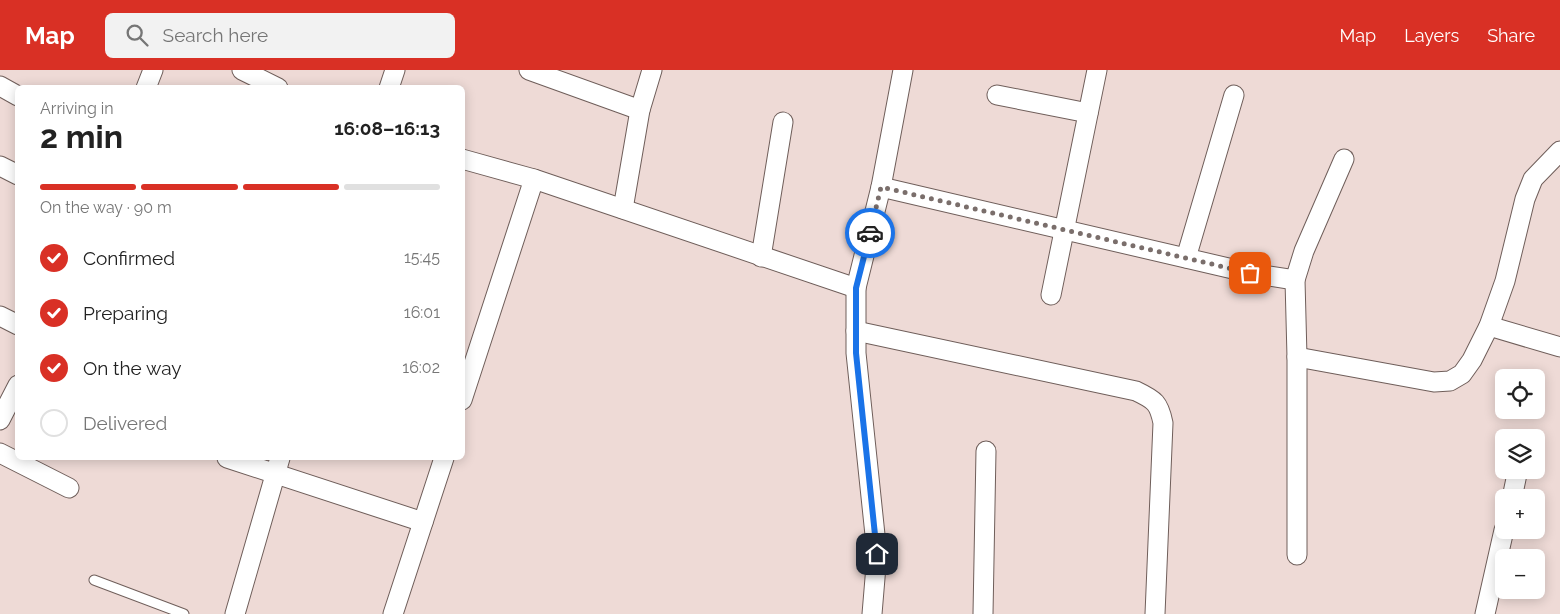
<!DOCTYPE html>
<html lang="en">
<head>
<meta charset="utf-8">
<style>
	:root { --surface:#fff; --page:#f2f2f2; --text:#222; --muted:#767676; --line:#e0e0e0; --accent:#d93025 }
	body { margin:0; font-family:Raleway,sans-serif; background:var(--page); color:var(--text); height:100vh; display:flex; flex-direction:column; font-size:19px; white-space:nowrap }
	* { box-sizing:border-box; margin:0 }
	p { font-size:16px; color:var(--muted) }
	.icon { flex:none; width:28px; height:28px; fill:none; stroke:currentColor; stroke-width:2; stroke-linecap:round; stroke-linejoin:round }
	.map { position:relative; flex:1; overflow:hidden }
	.panel { position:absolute; left:15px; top:15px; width:450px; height:375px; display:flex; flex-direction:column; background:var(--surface); border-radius:8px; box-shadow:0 2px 12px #0003 }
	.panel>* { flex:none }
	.controls { position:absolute; left:1495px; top:299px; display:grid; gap:10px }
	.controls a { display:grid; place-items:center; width:50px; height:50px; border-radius:8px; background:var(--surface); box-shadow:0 2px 12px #0003; font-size:25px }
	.pin { position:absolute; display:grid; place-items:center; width:42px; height:42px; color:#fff; margin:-21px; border-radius:10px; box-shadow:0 2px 8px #0006 }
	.courier { position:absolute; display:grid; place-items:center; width:50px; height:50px; margin:-25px; border:4px solid #1a73e8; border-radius:50%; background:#fff; color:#222; box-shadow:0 1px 6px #0007 }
	.summary em { font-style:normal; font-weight:700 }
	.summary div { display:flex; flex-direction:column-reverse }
	.summary { display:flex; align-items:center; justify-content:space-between; height:85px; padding:0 25px }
	h1 { font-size:32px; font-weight:700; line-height:38px }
	.bar { display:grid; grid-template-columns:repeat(4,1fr); gap:8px 5px; align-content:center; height:60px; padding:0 25px }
	.bar i { height:6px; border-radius:4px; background:var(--line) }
	.bar .on { background:var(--accent) }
	.bar p { grid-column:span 4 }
	ol { padding:0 25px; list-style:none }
	li { display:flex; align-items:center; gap:15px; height:55px }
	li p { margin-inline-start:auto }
	li .icon { padding:5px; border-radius:50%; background:var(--accent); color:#fff; stroke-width:4 }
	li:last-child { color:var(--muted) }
	li i { width:28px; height:28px; border:2px solid var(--line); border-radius:50% }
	header { display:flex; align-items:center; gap:30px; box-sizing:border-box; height:70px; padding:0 25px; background:var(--accent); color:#fff }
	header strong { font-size:24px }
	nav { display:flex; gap:28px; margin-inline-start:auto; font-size:18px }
	.search { width:350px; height:45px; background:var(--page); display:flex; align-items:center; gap:12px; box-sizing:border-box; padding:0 18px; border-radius:8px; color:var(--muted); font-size:19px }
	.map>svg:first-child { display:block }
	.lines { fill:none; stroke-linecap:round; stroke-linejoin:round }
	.service-casing { stroke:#6f5e5a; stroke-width:11 }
	.minor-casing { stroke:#6f5e5a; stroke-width:21 }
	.service { stroke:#fff; stroke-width:9 }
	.minor { stroke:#fff; stroke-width:19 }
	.done { stroke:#7a6e6b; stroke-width:5; stroke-dasharray:0 9 }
	.route { stroke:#1a73e8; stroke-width:6 }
</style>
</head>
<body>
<header>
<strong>Map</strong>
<div class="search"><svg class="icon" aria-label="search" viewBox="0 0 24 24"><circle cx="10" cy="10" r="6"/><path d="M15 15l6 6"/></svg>Search here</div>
<nav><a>Map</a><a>Layers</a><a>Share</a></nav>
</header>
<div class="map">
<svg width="1560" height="544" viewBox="0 0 1560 544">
	<rect width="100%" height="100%" fill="#eedad6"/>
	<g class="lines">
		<g class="service-casing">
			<path id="service" d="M 94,510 L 184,544"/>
		</g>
		<g class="minor-casing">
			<g id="minor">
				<path d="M 242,0 L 278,18"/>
				<path d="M 529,0 L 640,40"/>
				<path d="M 0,16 L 18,26"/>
				<path d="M 146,18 L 153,0"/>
				<path d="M 389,18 L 395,0"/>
				<path d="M 997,25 L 1088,43"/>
				<path d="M 462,89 L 534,109 L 856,218"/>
				<path d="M 0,96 L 18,105"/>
				<path d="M 881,117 L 1250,203 L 1295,210"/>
				<path d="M 623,139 L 640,40 L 652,0"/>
				<path d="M 761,187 L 783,52"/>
				<path d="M 1186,188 L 1234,25"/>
				<path d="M 1051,225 L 1097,0"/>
				<path d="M 0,246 L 18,255"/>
				<path d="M 1489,256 L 1560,277"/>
				<path d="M 856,261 L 1136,321 C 1155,330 1159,333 1163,353 L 1155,544"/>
				<path d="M 1297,287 L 1434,312 L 1450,311 L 1462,304 L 1472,290 L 1489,256 L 1505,211 L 1525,129 L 1533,109 L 1560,81"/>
				<path d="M 462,330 L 534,109"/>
				<path d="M 0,350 L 18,315"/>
				<path d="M 0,383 L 69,418"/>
				<path d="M 227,388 L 423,452"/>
				<path d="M 1512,428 L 1517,404"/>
				<path d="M 1297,485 L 1297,287 L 1295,210 L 1304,181 L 1344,89"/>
				<path d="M 235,544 L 280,388"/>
				<path d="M 393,544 L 444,388"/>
				<path d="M 872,544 L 877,484 L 856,283 L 856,218 L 881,117 L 903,0"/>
				<path d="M 983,544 L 986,381"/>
				<path d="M 1485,544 L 1504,460"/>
			</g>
		</g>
		<use href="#service" class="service"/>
		<use href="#minor" class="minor"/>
	</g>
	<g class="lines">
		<path class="done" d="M 870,163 L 881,117 L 1250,203"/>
		<path class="route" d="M 870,163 L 856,218 L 856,283 L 877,484"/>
	</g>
</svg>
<div class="controls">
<a><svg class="icon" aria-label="locate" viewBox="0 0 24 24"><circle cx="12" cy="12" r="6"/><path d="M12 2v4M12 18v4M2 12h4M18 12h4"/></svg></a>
<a><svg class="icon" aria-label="layers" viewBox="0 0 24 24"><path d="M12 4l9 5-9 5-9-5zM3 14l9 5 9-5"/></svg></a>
<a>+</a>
<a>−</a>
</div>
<div class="pin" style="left:1250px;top:203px;background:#ea580c"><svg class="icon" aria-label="bag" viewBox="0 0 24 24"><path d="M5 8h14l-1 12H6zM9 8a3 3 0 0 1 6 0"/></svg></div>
<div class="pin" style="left:877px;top:484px;background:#1f2937"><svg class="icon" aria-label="home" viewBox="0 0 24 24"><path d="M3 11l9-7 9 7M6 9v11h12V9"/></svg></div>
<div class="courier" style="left:870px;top:163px"><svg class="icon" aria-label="car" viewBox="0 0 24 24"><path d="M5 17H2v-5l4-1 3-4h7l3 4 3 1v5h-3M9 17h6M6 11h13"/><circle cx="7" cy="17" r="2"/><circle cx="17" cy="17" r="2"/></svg></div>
<section class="panel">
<div class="summary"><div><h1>2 min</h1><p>Arriving in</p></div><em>16:08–16:13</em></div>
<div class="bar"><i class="on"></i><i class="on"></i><i class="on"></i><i></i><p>On the way · 90 m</p></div>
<ol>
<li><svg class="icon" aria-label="check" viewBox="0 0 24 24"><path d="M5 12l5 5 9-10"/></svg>Confirmed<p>15:45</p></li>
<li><svg class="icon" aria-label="check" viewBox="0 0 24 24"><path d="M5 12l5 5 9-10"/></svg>Preparing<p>16:01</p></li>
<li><svg class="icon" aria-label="check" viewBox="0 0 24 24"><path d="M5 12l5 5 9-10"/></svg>On the way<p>16:02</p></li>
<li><i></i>Delivered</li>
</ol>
</section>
</div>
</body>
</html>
